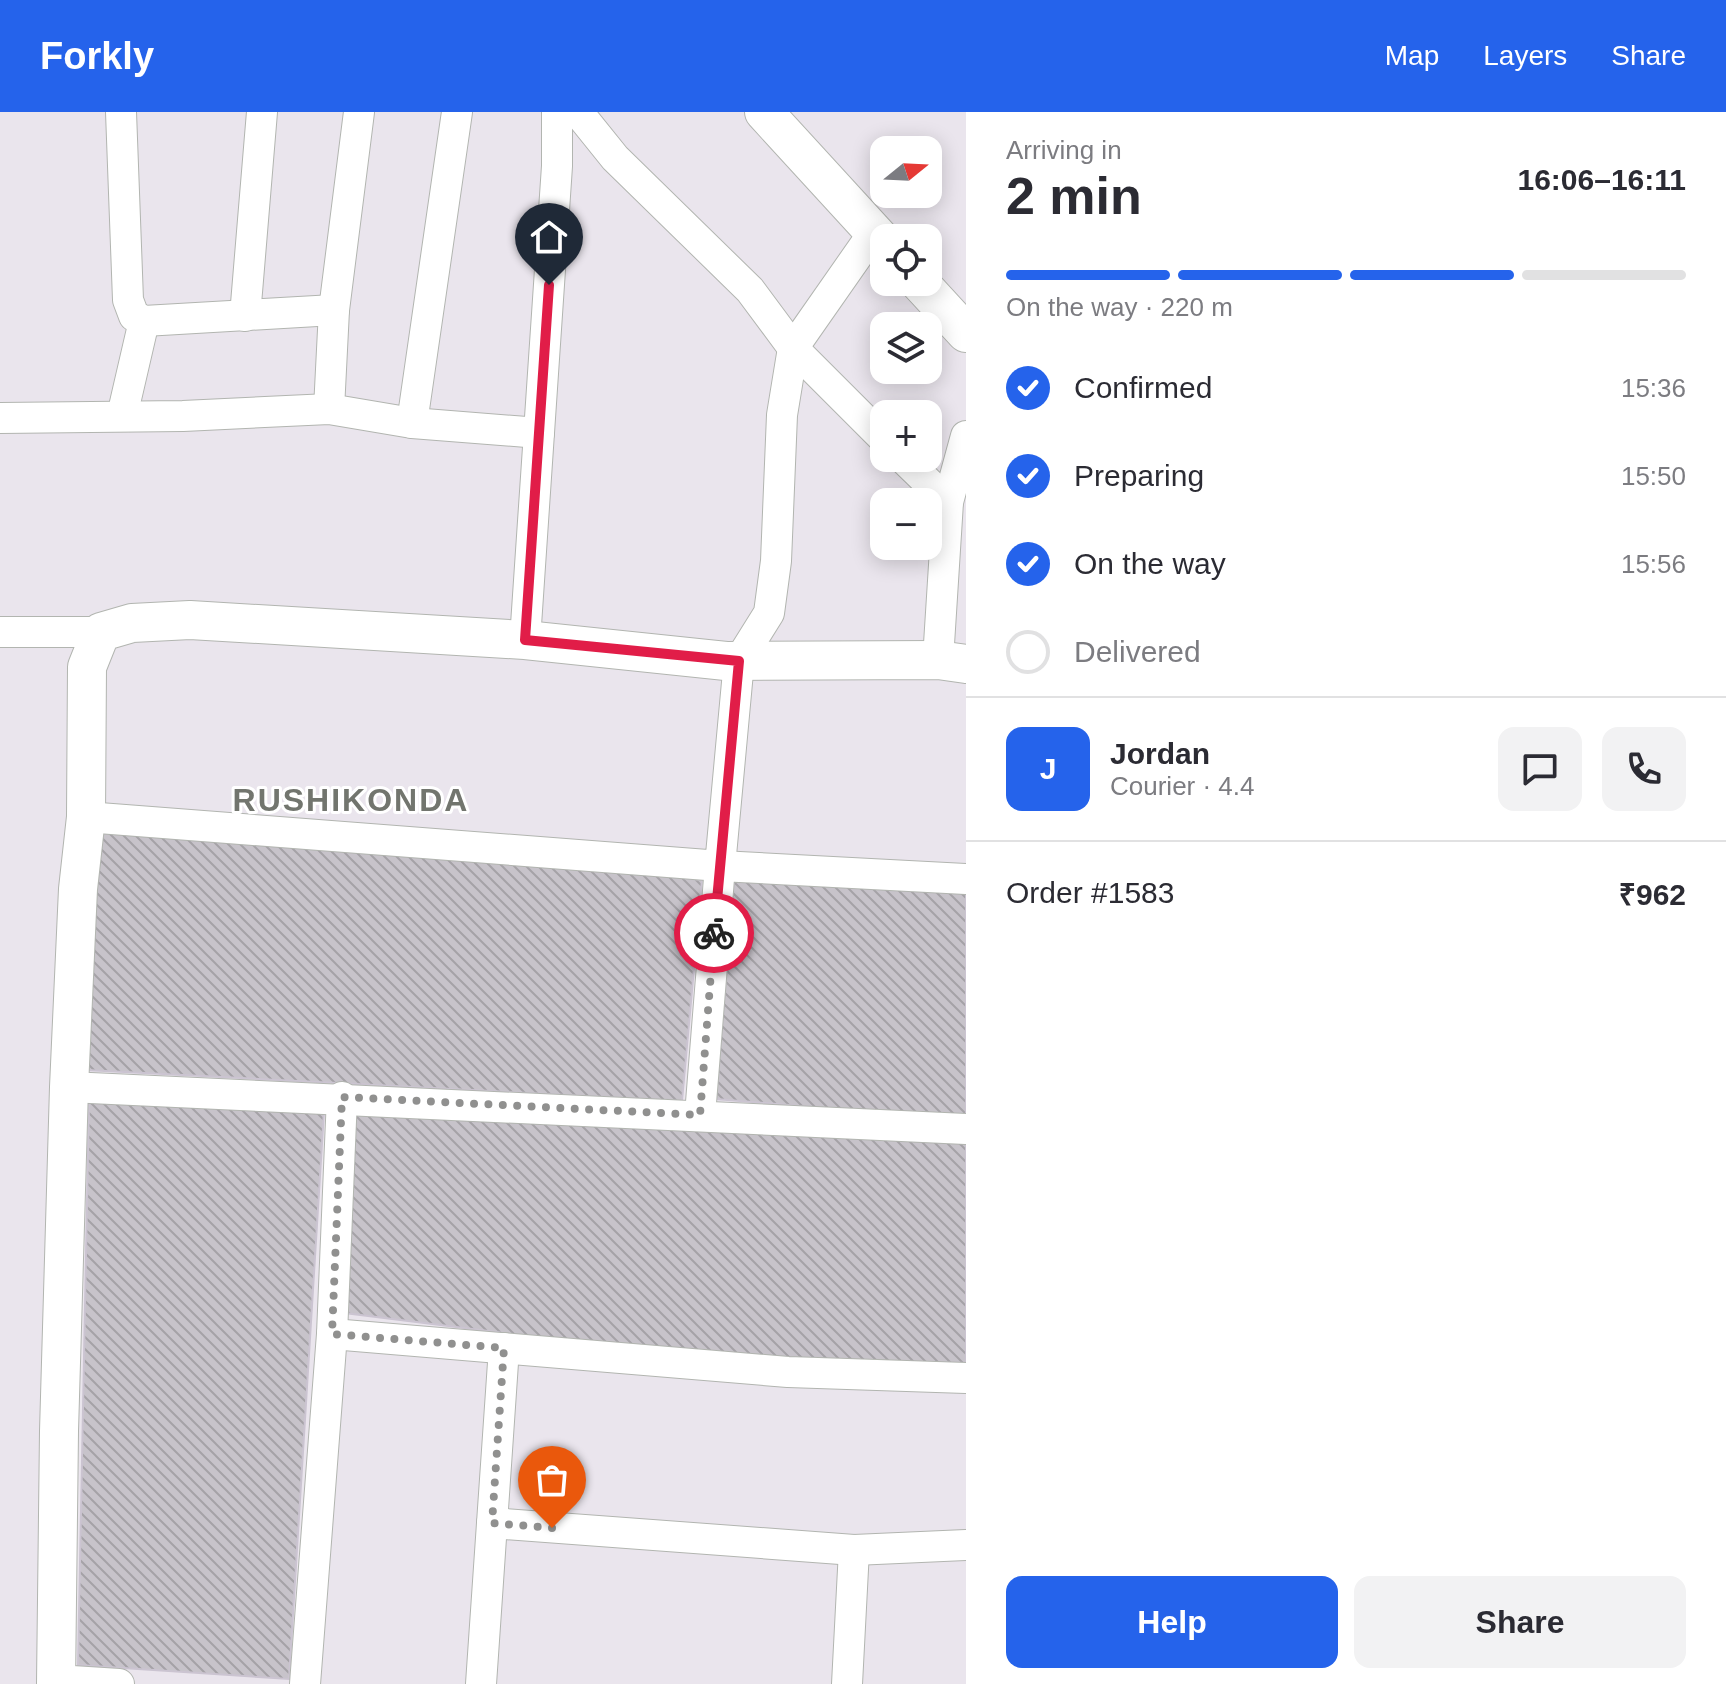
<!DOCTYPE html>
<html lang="en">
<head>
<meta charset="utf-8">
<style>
	:root { --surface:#fff; --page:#f2f2f3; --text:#2b2b33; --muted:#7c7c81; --line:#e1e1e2; --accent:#2563eb }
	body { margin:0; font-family:Arial,sans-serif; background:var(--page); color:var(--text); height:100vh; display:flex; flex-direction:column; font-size:30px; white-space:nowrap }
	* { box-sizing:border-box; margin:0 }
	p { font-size:26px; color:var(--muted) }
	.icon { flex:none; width:44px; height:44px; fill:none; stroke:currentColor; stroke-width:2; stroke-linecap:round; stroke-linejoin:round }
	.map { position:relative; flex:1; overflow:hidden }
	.sheet { display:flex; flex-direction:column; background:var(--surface); width:760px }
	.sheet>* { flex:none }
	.needle { width:52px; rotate:72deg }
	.fabs { position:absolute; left:870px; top:24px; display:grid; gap:16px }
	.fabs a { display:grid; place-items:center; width:72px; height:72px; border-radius:16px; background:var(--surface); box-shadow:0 4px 20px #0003; font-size:40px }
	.pin { position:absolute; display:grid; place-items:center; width:68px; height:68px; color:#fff; margin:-82px -34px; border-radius:50% 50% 50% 0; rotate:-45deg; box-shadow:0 0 8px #0007 }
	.pin .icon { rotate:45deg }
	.courier { position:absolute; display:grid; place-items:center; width:80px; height:80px; margin:-40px; border:6px solid #e11d48; border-radius:50%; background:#fff; color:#222; box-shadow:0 2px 10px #0007 }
	.headline em { font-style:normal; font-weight:700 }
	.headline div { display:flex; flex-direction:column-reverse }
	.headline { display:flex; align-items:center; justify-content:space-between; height:136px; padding:0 40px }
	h1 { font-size:52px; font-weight:700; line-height:60px }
	.bar { display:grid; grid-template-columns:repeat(4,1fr); gap:12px 8px; align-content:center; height:96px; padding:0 40px }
	.bar i { height:10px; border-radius:6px; background:var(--line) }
	.bar .selected { background:var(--accent) }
	.bar p { grid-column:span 4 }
	.line { display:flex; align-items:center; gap:20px; padding:0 40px; border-top:2px solid var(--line) }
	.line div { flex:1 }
	.round { display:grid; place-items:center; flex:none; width:84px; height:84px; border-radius:16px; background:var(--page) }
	ol { padding:0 40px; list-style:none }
	li { display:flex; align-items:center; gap:24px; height:88px }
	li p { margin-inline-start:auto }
	li .icon { padding:8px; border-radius:50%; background:var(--accent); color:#fff; stroke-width:4 }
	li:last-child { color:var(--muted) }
	li i { width:44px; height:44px; border:4px solid var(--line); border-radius:50% }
	.cta { display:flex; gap:16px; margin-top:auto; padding:16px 40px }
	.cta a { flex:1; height:92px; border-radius:16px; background:var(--accent); color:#fff; font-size:32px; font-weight:700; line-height:92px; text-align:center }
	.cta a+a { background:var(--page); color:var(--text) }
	header { display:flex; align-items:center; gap:48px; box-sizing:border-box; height:112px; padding:0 40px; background:var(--accent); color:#fff }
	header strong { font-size:38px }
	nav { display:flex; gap:44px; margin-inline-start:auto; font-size:28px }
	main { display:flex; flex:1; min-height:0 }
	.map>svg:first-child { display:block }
	.building { fill:url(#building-back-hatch); stroke:#cbc4d1; stroke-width:2 }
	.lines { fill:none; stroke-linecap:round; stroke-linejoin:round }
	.minor-casing { stroke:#b2b5b0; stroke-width:32 }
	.tertiary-casing { stroke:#b2b5b0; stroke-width:40 }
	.minor { stroke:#fff; stroke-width:30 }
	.tertiary { stroke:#fff; stroke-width:38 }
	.done { stroke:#90908f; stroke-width:8; stroke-dasharray:0 14.4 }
	.route { stroke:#e11d48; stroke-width:10 }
	.labels { text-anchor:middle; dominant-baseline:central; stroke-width:6; stroke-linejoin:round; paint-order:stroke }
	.district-label { font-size:32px; font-weight:bold; letter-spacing:2px; fill:#72756e; stroke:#fff }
</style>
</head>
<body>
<header>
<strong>Forkly</strong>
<nav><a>Map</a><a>Layers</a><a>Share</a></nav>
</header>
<main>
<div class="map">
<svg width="966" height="1572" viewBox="0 0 966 1572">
	<defs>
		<pattern id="building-back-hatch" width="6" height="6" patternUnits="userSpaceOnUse" patternTransform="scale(2)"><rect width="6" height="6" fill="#c7c3ca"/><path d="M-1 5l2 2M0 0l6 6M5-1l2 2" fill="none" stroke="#a5a2a7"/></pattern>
	</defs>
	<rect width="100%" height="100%" fill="#eae5ed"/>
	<g class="building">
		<path d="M 99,705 L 702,768 L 682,989 L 86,958 Z"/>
		<path d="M 734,768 L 966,779 L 966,1008 L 716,987 Z"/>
		<path d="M 89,989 L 324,999 L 289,1567 L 78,1553 Z"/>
		<path d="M 354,996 L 966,1031 L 966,1251 L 696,1245 L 345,1201 Z"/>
	</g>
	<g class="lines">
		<g class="minor-casing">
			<g id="minor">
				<path d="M 121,0 L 128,188 L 134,204 L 144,209 L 334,198"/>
				<path d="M 578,0 L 615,46 L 750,178 L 793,236 L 884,327"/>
				<path d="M 245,204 L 262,0"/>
				<path d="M 329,297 L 334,198 L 359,0"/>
				<path d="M 122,304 L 144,209"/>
				<path d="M 0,306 L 183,304 L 329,297 L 412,311 L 539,321"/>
				<path d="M 412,311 L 457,0"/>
				<path d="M 903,346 L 948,390"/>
				<path d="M 0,520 L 101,520"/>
				<path d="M 525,528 L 557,54 L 557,0"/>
				<path d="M 938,548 L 948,390 L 966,324"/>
				<path d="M 86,705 L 720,754 L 739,549 L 769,501 L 776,449 L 782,303 L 793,236 L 874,120"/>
				<path d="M 69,975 L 966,1017"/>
				<path d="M 700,1003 L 720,754 L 966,767"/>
				<path d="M 332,1222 L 788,1260 L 966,1266"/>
				<path d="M 492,1411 L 854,1438 L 966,1433"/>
				<path d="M 56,1568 L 119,1572"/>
				<path d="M 305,1572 L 332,1222 L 342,985"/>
				<path d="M 481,1572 L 504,1236"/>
				<path d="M 847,1572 L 854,1438"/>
			</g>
		</g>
		<g class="tertiary-casing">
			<g id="tertiary">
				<path d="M 764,0 L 884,131"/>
				<path d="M 919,170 L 966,221"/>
				<path d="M 56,1572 L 59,1319 L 69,975 L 78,777 L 86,705 L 87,555 L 101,520 L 132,511 L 190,508 L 525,528 L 726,549 L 938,548 L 966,552"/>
			</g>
		</g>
		<use href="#minor" class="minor"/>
		<use href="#tertiary" class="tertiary"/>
	</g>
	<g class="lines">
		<path class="done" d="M 552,1416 L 492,1411 L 504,1236 L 332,1222 L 342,985 L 700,1003 L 714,821"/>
		<path class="route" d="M 549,173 L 525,528 L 739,549 L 714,821"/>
	</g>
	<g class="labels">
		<g class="district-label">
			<text x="351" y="688">RUSHIKONDA</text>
		</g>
	</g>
</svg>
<div class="fabs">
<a><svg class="needle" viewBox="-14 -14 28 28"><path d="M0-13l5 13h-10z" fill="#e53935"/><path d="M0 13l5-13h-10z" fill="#7c7c81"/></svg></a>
<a><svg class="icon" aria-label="locate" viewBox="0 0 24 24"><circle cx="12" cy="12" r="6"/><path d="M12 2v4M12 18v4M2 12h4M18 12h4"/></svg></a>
<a><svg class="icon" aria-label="layers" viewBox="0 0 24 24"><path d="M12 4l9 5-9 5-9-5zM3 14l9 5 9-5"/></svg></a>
<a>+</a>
<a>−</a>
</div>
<div class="pin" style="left:552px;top:1416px;background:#ea580c"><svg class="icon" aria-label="bag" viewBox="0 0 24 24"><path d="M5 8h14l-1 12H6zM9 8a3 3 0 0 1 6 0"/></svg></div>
<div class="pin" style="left:549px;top:173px;background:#1f2937"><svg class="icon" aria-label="home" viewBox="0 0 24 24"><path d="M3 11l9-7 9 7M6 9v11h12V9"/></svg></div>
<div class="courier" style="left:714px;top:821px"><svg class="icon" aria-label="bike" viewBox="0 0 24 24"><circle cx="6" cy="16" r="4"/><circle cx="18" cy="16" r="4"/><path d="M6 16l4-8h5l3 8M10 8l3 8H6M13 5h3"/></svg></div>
</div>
<section class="sheet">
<div class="headline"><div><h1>2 min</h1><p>Arriving in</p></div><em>16:06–16:11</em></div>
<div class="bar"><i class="selected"></i><i class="selected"></i><i class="selected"></i><i></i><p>On the way · 220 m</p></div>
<ol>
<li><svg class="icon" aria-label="check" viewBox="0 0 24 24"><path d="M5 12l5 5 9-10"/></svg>Confirmed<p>15:36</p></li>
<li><svg class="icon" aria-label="check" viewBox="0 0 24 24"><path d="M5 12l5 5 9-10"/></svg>Preparing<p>15:50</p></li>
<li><svg class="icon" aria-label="check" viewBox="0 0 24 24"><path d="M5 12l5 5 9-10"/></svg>On the way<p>15:56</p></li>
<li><i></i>Delivered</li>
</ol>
<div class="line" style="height:144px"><b class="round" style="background:var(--accent);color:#fff">J</b><div><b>Jordan</b><p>Courier · 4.4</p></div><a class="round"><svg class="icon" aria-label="chat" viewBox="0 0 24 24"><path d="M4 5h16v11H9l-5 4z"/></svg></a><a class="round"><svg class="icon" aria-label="phone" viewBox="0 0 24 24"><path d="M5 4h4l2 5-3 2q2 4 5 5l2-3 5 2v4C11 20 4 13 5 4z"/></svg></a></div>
<div class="line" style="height:104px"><div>Order #1583</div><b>₹962</b></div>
<div class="cta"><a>Help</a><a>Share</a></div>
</section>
</main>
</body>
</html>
